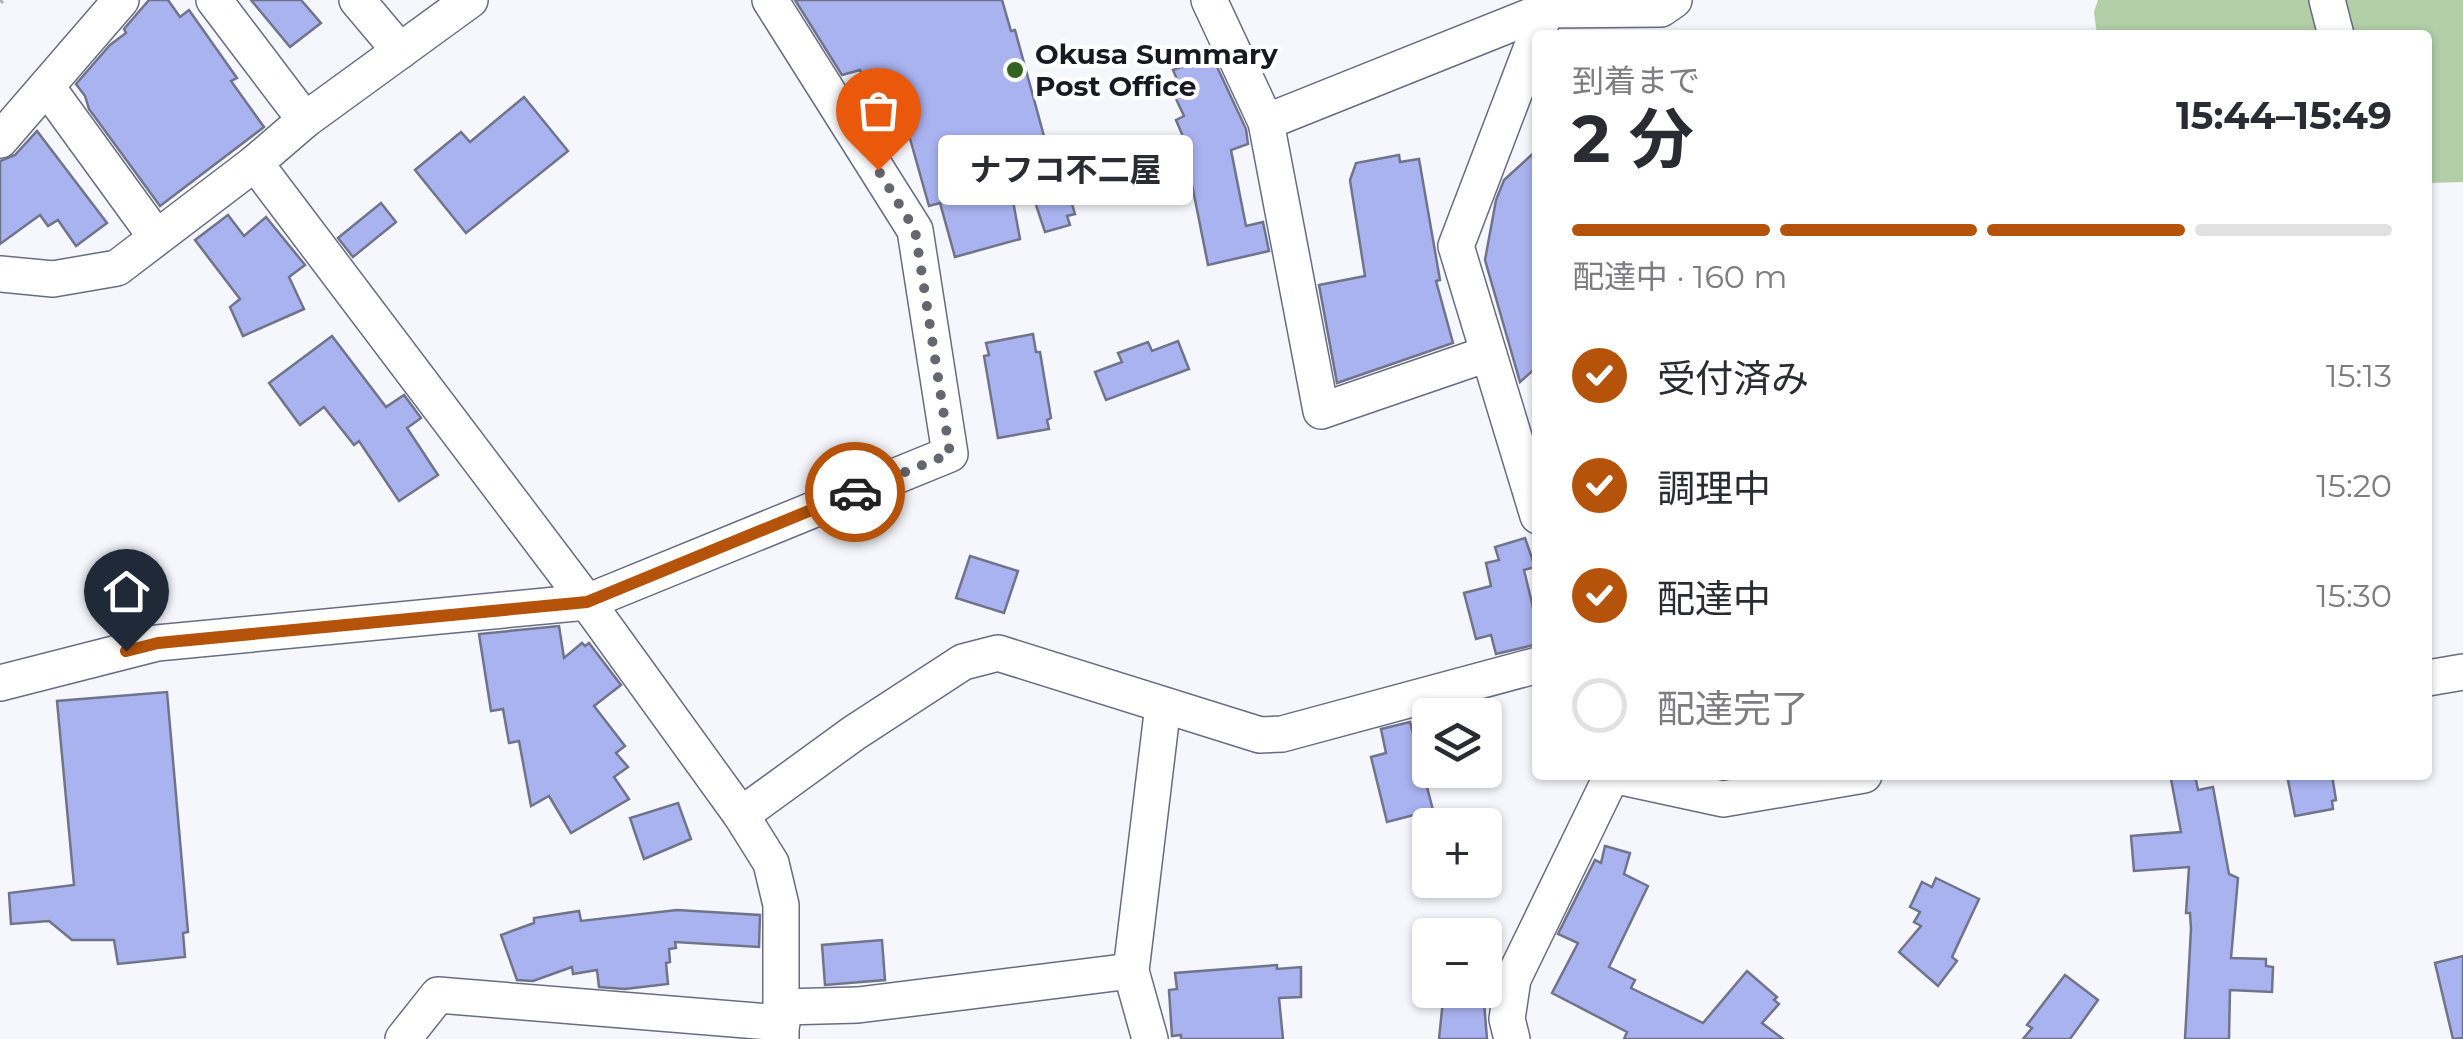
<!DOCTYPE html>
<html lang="ja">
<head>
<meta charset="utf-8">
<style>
	:root { --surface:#fff; --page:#f2f2f3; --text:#2b2b33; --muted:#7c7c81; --line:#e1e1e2; --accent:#b45309 }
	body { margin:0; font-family:Montserrat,"Noto Sans JP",sans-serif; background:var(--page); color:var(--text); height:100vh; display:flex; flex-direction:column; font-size:38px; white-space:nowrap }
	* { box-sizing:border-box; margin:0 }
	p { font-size:32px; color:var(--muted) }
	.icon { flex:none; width:55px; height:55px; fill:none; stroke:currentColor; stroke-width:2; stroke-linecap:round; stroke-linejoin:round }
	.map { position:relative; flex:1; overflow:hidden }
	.panel { position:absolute; left:1532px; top:30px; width:900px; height:750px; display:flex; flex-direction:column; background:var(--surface); border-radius:10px; box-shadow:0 2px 8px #0004 }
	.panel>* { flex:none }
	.fabs { position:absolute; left:1412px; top:698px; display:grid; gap:20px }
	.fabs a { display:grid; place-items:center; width:90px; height:90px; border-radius:10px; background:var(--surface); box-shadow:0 2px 8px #0004; font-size:50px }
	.pin { position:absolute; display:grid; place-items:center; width:85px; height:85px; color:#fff; margin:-102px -42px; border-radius:50% 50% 50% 0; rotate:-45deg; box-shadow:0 0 10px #0007 }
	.pin .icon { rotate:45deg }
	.courier { position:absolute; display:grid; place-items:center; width:100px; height:100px; margin:-50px; border:8px solid #b45309; border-radius:50%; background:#fff; color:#222; box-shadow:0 2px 12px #0007 }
	.bubble { position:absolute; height:70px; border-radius:10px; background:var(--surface); box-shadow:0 2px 8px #0004; font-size:32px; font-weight:700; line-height:70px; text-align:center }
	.overview em { font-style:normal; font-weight:700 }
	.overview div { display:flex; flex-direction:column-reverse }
	.overview { display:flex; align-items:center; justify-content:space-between; height:170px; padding:0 40px }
	h1 { font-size:65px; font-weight:700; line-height:75px }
	.bar { display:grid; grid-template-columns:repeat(4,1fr); gap:15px 10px; align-content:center; height:120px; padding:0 40px }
	.bar i { height:12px; border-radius:8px; background:var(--line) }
	.bar .selected { background:var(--accent) }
	.bar p { grid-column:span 4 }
	ol { padding:0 40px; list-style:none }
	li { display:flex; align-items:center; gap:30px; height:110px }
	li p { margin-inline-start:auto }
	li .icon { padding:10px; border-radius:50%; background:var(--accent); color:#fff; stroke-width:4 }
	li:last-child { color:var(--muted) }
	li i { width:55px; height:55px; border:5px solid var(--line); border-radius:50% }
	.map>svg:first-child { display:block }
	.green { fill:#b2cfa8 }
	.building { fill:#a9b3f0; stroke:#70748b; stroke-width:2.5 }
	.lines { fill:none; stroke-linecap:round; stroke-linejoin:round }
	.minor-casing { stroke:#686c83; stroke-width:38 }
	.path { stroke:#b0b1b7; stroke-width:6; stroke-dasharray:8 5; stroke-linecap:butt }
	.minor { stroke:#fff; stroke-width:35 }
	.done { stroke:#66676e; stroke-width:10; stroke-dasharray:0 18 }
	.route { stroke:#b45309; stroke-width:12 }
	.poi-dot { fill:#356322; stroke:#fff; stroke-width:4 }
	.labels { text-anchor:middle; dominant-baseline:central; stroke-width:8; stroke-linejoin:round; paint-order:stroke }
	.poi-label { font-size:28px; font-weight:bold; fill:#181922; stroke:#fff; text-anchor:start }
</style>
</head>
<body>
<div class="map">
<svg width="2463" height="1039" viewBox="0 0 2463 1039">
	<rect width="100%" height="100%" fill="#f6f7fc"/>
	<path class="green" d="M 2098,0 L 2463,0 L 2463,182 L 2428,183 L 2428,35 L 2097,35 L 2094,12 Z"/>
	<g class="building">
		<path d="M 149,0 L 168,0 L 180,17 L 189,10 L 237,78 L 231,81 L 264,127 L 160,206 L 89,109 L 85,96 L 76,84 L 110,45 L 126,33 L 124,29 Z"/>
		<path d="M 251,0 L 301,0 L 321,23 L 290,47 Z"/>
		<path d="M 795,0 L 1002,0 L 1011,31 L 1015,30 L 1053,169 L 1061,167 L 1075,214 L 1067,216 L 1070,225 L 1045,232 L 1033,196 L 1013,201 L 1020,239 L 955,257 L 940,203 L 929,206 L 896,89 L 873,96 L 867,74 L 862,75 L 860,70 L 842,75 Z"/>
		<path d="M 1212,56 L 1246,129 L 1248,144 L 1231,150 L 1246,226 L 1263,222 L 1269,251 L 1208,265 L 1182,134 L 1176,120 L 1184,116 L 1170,86 L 1178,82 L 1173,70 Z"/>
		<path d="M 524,97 L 568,151 L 466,233 L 415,170 L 461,132 L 470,142 Z"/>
		<path d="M 37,131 L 107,223 L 76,246 L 58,220 L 48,226 L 40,215 L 0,244 L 0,161 L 15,155 Z"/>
		<path d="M 1538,149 L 1538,366 L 1520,382 L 1485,260 L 1496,200 L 1504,180 Z"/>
		<path d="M 1399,155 L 1400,162 L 1419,159 L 1440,280 L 1436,281 L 1453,343 L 1337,383 L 1319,285 L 1365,276 L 1350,180 L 1356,163 Z"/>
		<path d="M 381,203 L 396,222 L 353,257 L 338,238 Z"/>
		<path d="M 228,215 L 244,236 L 266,217 L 305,265 L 289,277 L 304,309 L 243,336 L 230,307 L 240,299 L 195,240 Z"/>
		<path d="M 1033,334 L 1036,352 L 1040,352 L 1051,418 L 1047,420 L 1049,429 L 998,438 L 984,356 L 989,355 L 986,343 Z"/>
		<path d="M 332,336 L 386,407 L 404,395 L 421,418 L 407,428 L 438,475 L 399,501 L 359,441 L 354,445 L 324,407 L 300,425 L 269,383 Z"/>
		<path d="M 1178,341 L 1189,369 L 1106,400 L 1095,372 L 1122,362 L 1118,353 L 1148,342 L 1152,351 Z"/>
		<path d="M 1525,538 L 1535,567 L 1524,570 L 1538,628 L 1538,644 L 1496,654 L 1491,635 L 1476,639 L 1464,593 L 1491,586 L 1486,563 L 1499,560 L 1495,547 Z"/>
		<path d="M 970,556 L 1018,571 L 1004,613 L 956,598 Z"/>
		<path d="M 559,626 L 564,658 L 582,643 L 585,646 L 589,643 L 621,685 L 594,706 L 625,746 L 616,753 L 628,767 L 614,777 L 629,799 L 571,833 L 549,796 L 531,806 L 519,741 L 509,743 L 503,709 L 491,711 L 479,634 Z"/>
		<path d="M 167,692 L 188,932 L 183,933 L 185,957 L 118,964 L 114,940 L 72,940 L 49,921 L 11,924 L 9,893 L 74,885 L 57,701 Z"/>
		<path d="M 1410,722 L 1433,810 L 1387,822 L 1371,757 L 1386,753 L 1381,729 Z"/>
		<path d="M 2195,775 L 2198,790 L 2213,787 L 2229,874 L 2238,878 L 2231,958 L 2266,959 L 2266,966 L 2273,967 L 2272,992 L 2230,990 L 2229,1039 L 2185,1039 L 2191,929 L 2190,913 L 2186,913 L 2189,867 L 2134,871 L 2131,836 L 2181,832 L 2171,779 Z"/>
		<path d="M 2287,775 L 2332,775 L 2336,800 L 2332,801 L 2333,809 L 2295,816 Z"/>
		<path d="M 678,803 L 691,839 L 644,859 L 630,818 Z"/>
		<path d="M 1605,846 L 1630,853 L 1624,874 L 1648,886 L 1609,967 L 1635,980 L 1631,988 L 1703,1023 L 1747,971 L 1777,997 L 1774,1000 L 1779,1004 L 1762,1023 L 1783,1039 L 1624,1039 L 1627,1032 L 1552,993 L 1578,943 L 1558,934 L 1595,860 L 1601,863 Z"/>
		<path d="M 1936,878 L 1979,899 L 1952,957 L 1957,961 L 1938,986 L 1899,952 L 1921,926 L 1914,922 L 1920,912 L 1910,907 L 1922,882 L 1932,887 Z"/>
		<path d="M 677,910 L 760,915 L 759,947 L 675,942 L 676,948 L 669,949 L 670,962 L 666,963 L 668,984 L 625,989 L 599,987 L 597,970 L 573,974 L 572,967 L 533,981 L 517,980 L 501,935 L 534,923 L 534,918 L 579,911 L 581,921 Z"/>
		<path d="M 882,940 L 885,980 L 825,985 L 822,945 Z"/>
		<path d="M 2463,956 L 2463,1038 L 2453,1039 L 2435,963 Z"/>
		<path d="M 1277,965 L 1277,969 L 1301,967 L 1301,997 L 1279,998 L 1283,1039 L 1181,1039 L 1181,1035 L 1172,1036 L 1169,990 L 1177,989 L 1175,973 Z"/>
		<path d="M 2065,975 L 2098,1000 L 2070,1039 L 2023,1039 L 2032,1028 L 2027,1025 Z"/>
		<path d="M 1444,990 L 1483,990 L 1487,1039 L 1439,1039 Z"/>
	</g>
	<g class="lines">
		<g class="minor-casing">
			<g id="minor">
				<path d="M 214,0 L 305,120"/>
				<path d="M 357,0 L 400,51"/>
				<path d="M 1209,0 L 1266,122 L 1321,411 L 1487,354"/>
				<path d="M 2327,0 L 2336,35"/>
				<path d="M 47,87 L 156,237"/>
				<path d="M 1266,122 L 1546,10 L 1661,9 L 1674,0"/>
				<path d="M 0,140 L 121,0"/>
				<path d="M 255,163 L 587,602 L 741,815 L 771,863 L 781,905 L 781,1039"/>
				<path d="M 0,274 L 53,279 L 117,268 L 255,163 L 305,120 L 470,0"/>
				<path d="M 1538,516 L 1456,246 L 1546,10 L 1545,0"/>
				<path d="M 2428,678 L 2463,672"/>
				<path d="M 0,683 L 157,643 L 587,602 L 950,454 L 915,230 L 770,0"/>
				<path d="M 1612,775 L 1723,799 L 1864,775"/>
				<path d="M 741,815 L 854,733 L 963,662 L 998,653 L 1260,735 L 1282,734 L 1538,665"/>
				<path d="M 783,1007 L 858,1005 L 1131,971"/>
				<path d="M 403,1039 L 438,995 L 782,1023"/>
				<path d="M 1150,1039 L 1131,971 L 1163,705"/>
				<path d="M 1512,1039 L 1507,1019 L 1513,979 L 1612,775"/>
			</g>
		</g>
		<path class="path" d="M 0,2 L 2,0"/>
		<use href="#minor" class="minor"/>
	</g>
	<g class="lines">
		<path class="done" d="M 855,492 L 950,454 L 915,230 L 878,170"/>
		<path class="route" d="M 126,651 L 158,643 L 587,602 L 855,492"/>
	</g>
	<circle class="poi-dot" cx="1015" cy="70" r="10"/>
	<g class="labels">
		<g class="poi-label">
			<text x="1035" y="54">Okusa Summary<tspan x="1035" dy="32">Post Office</tspan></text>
		</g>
	</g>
</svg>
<div class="fabs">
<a><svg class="icon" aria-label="layers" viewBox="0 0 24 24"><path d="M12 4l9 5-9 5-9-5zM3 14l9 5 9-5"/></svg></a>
<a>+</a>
<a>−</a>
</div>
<div class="pin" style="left:878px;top:170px;background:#ea580c"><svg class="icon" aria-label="bag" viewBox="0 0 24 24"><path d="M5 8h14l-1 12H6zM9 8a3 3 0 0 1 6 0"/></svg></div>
<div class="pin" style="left:126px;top:651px;background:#1f2937"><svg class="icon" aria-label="home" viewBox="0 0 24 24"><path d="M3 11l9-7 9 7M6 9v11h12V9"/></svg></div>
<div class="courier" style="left:855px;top:492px"><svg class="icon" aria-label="car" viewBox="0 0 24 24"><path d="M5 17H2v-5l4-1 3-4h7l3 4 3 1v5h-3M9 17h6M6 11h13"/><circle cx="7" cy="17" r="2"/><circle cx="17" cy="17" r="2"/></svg></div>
<div class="bubble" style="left:938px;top:135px;width:255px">ナフコ不二屋</div>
<section class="panel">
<div class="overview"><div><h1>2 分</h1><p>到着まで</p></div><em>15:44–15:49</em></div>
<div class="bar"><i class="selected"></i><i class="selected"></i><i class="selected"></i><i></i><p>配達中 · 160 m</p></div>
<ol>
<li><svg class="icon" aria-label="check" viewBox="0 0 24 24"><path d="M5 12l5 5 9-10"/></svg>受付済み<p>15:13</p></li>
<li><svg class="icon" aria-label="check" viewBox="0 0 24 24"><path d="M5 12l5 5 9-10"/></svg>調理中<p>15:20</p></li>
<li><svg class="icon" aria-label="check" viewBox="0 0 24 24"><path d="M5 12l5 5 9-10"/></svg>配達中<p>15:30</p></li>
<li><i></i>配達完了</li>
</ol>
</section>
</div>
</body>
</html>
